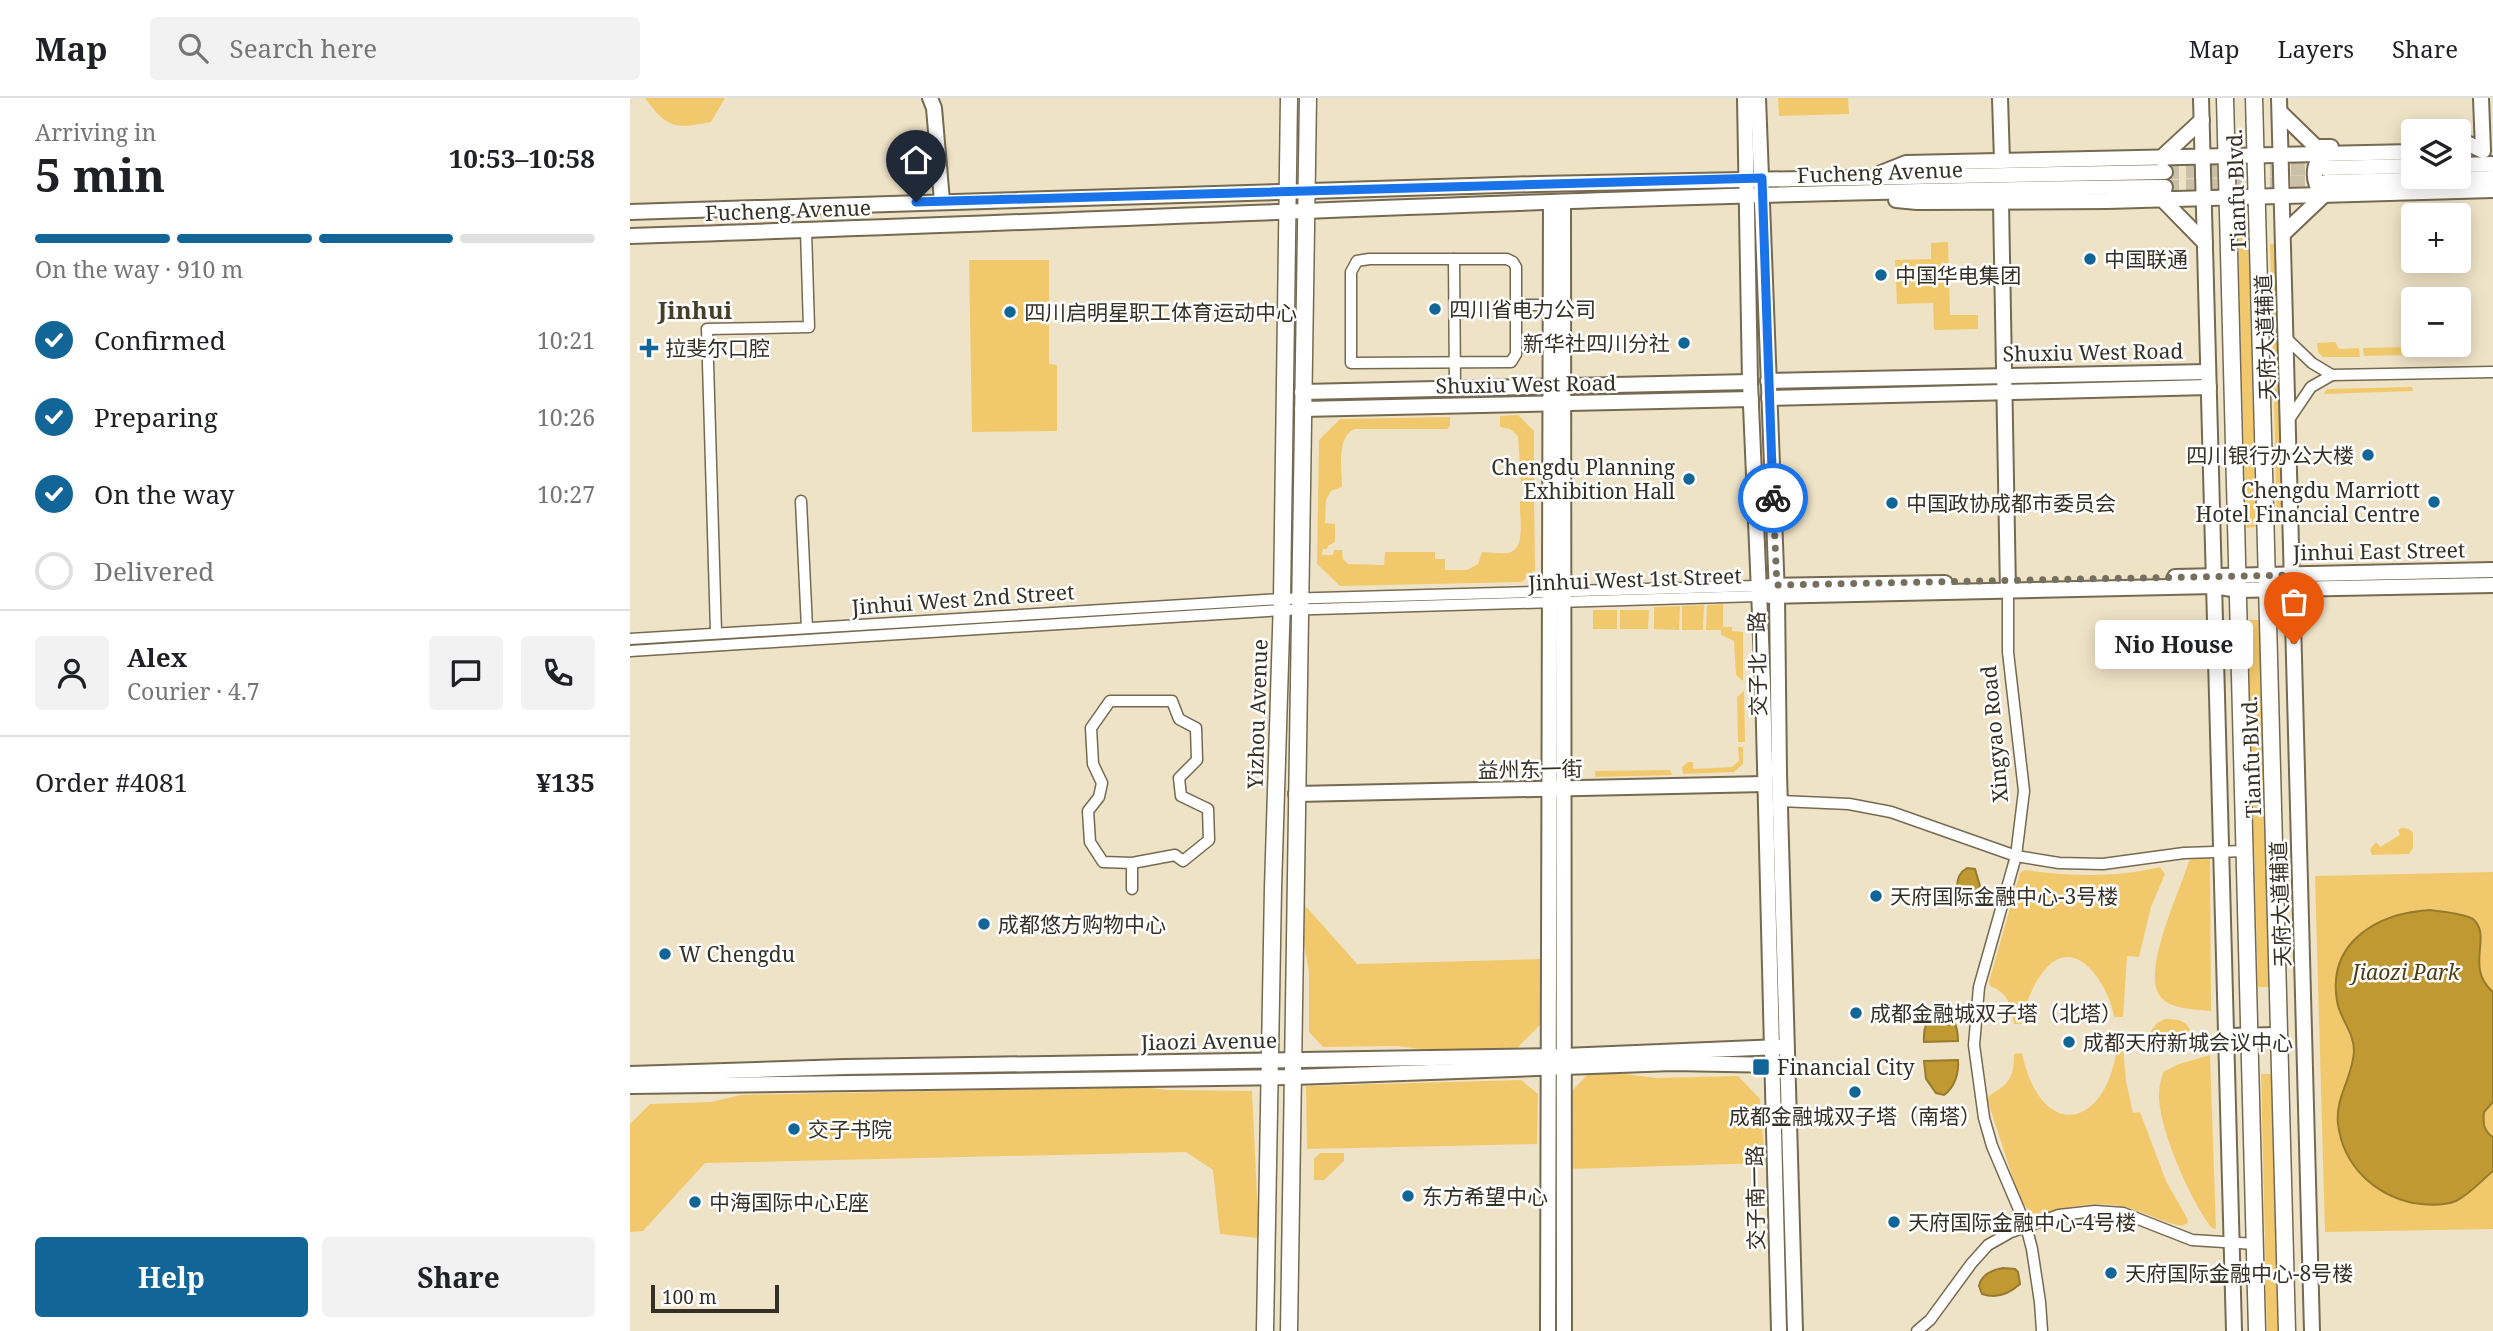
<!DOCTYPE html>
<html lang="en">
<head>
<meta charset="utf-8">
<style>
	:root { --surface:#fff; --page:#f2f2f2; --text:#202124; --muted:#757577; --line:#e0e0e0; --accent:#126697 }
	body { margin:0; font-family:"Noto Serif","Noto Sans SC",serif; background:var(--page); color:var(--text); height:100vh; display:flex; flex-direction:column; font-size:26px; white-space:nowrap }
	* { box-sizing:border-box; margin:0 }
	p { font-size:23px; color:var(--muted) }
	.icon { flex:none; width:38px; height:38px; fill:none; stroke:currentColor; stroke-width:2; stroke-linecap:round; stroke-linejoin:round }
	.map { position:relative; flex:1; overflow:hidden }
	.details { display:flex; flex-direction:column; background:var(--surface); width:630px }
	.details>* { flex:none }
	.buttons { position:absolute; left:1771px; top:21px; display:grid; gap:14px }
	.buttons a { display:grid; place-items:center; width:70px; height:70px; border-radius:7px; background:var(--surface); box-shadow:0 4px 18px #0003; font-size:35px }
	.scale { position:absolute; left:21px; bottom:18px; width:128px; box-sizing:border-box; padding-left:7px; border:4px solid #353025; border-top:0; font-size:19px; line-height:24px; white-space:nowrap; color:#353025; -webkit-text-stroke:5px #fff; paint-order:stroke }
	.pin { position:absolute; display:grid; place-items:center; width:60px; height:60px; color:#fff; margin:-72px -30px; border-radius:50% 50% 50% 0; rotate:-45deg; box-shadow:0 0 7px #0007 }
	.pin .icon { rotate:45deg }
	.courier { position:absolute; display:grid; place-items:center; width:70px; height:70px; margin:-35px; border:5px solid #1a73e8; border-radius:50%; background:#fff; color:#222; box-shadow:0 2px 9px #0007 }
	.bubble { position:absolute; height:49px; border-radius:7px; background:var(--surface); box-shadow:0 4px 18px #0003; font-size:23px; font-weight:700; line-height:49px; text-align:center }
	.summary em { font-style:normal; font-weight:700 }
	.summary div { display:flex; flex-direction:column-reverse }
	.summary { display:flex; align-items:center; justify-content:space-between; height:119px; padding:0 35px }
	h1 { font-size:46px; font-weight:700; line-height:52px }
	.bar { display:grid; grid-template-columns:repeat(4,1fr); gap:10px 7px; align-content:center; height:84px; padding:0 35px }
	.bar i { height:9px; border-radius:5px; background:var(--line) }
	.bar .active { background:var(--accent) }
	.bar p { grid-column:span 4 }
	.line { display:flex; align-items:center; gap:18px; padding:0 35px; border-top:2px solid var(--line) }
	.line div { flex:1 }
	.round { display:grid; place-items:center; flex:none; width:74px; height:74px; border-radius:7px; background:var(--page) }
	ol { padding:0 35px; list-style:none }
	li { display:flex; align-items:center; gap:21px; height:77px }
	li p { margin-inline-start:auto }
	li .icon { padding:7px; border-radius:50%; background:var(--accent); color:#fff; stroke-width:4 }
	li:last-child { color:var(--muted) }
	li i { width:38px; height:38px; border:4px solid var(--line); border-radius:50% }
	.primary-button { display:flex; gap:14px; margin-top:auto; padding:14px 35px }
	.primary-button a { flex:1; height:80px; border-radius:7px; background:var(--accent); color:#fff; font-size:28px; font-weight:700; line-height:80px; text-align:center }
	.primary-button a+a { background:var(--page); color:var(--text) }
	header { display:flex; align-items:center; gap:42px; box-sizing:border-box; height:98px; padding:0 35px; background:var(--surface); border-bottom:2px solid var(--line) }
	header strong { font-size:33px }
	nav { display:flex; gap:38px; margin-inline-start:auto; font-size:24px }
	.search { width:490px; height:63px; background:var(--page); display:flex; align-items:center; gap:18px; box-sizing:border-box; padding:0 24px; border-radius:7px; color:var(--muted); font-size:26px }
	main { display:flex; flex:1; min-height:0 }
	.map>svg:first-child { display:block }
	.green { fill:#f1c96c }
	.water { fill:#c19932; stroke:#977a2e; stroke-width:2 }
	.lines { fill:none; stroke-linecap:round; stroke-linejoin:round }
	.secondary-tunnel { stroke:#cabfa7; stroke-width:14; stroke-dasharray:14 7; stroke-linecap:butt }
	.street-casing { stroke:#756a51; stroke-width:13 }
	.secondary-casing { stroke:#756a51; stroke-width:18 }
	.primary-casing { stroke:#756a51; stroke-width:19 }
	.street { stroke:#fff; stroke-width:10 }
	.secondary { stroke:#fff; stroke-width:14 }
	.primary { stroke:#fff; stroke-width:16 }
	.done { stroke:#766f5e; stroke-width:7; stroke-dasharray:0 12.6 }
	.route { stroke:#1a73e8; stroke-width:9 }
	.poi-dot { fill:#126697; stroke:#fff; stroke-width:2.5 }
	.labels { text-anchor:middle; dominant-baseline:central; stroke-width:5; stroke-linejoin:round; paint-order:stroke }
	.street-label { font-size:21px; fill:#353025; stroke:#fff }
	.poi-label { font-size:21px; fill:#353025; stroke:#fff; text-anchor:start }
	.park-label { font-size:21px; font-style:italic; fill:#4e3d13; stroke:#fff }
	.quarter-label { font-size:24px; font-weight:bold; fill:#483e27; stroke:#fff }
</style>
</head>
<body>
<header>
<strong>Map</strong>
<div class="search"><svg class="icon" aria-label="search" viewBox="0 0 24 24"><circle cx="10" cy="10" r="6"/><path d="M15 15l6 6"/></svg>Search here</div>
<nav><a>Map</a><a>Layers</a><a>Share</a></nav>
</header>
<main>
<section class="details">
<div class="summary"><div><h1>5 min</h1><p>Arriving in</p></div><em>10:53–10:58</em></div>
<div class="bar"><i class="active"></i><i class="active"></i><i class="active"></i><i></i><p>On the way · 910 m</p></div>
<ol>
<li><svg class="icon" aria-label="check" viewBox="0 0 24 24"><path d="M5 12l5 5 9-10"/></svg>Confirmed<p>10:21</p></li>
<li><svg class="icon" aria-label="check" viewBox="0 0 24 24"><path d="M5 12l5 5 9-10"/></svg>Preparing<p>10:26</p></li>
<li><svg class="icon" aria-label="check" viewBox="0 0 24 24"><path d="M5 12l5 5 9-10"/></svg>On the way<p>10:27</p></li>
<li><i></i>Delivered</li>
</ol>
<div class="line" style="height:126px"><a class="round"><svg class="icon" aria-label="person" viewBox="0 0 24 24"><circle cx="12" cy="8" r="4"/><path d="M4 21q1-7 8-7t8 7"/></svg></a><div><b>Alex</b><p>Courier · 4.7</p></div><a class="round"><svg class="icon" aria-label="chat" viewBox="0 0 24 24"><path d="M4 5h16v11H9l-5 4z"/></svg></a><a class="round"><svg class="icon" aria-label="phone" viewBox="0 0 24 24"><path d="M5 4h4l2 5-3 2q2 4 5 5l2-3 5 2v4C11 20 4 13 5 4z"/></svg></a></div>
<div class="line" style="height:91px"><div>Order #4081</div><b>¥135</b></div>
<div class="primary-button"><a>Help</a><a>Share</a></div>
</section>
<div class="map">
<svg width="1863" height="1233" viewBox="0 0 1863 1233">
	<rect width="100%" height="100%" fill="#efe3c7"/>
	<g class="green">
		<path d="M 15,0 L 95,0 L 81,24 C 46,31 37,31 15,0 Z"/>
		<path d="M 1148,0 L 1218,0 L 1219,16 L 1149,18 Z"/>
		<path d="M 1608,138 L 1618,138 L 1626,429 L 1616,430 Z"/>
		<path d="M 1318,144 L 1320,217 L 1348,217 L 1348,231 L 1304,232 L 1303,205 L 1267,206 L 1265,162 L 1301,161 L 1301,145 Z"/>
		<path d="M 1640,146 L 1652,146 L 1659,424 L 1647,424 Z"/>
		<path d="M 339,162 L 419,162 L 419,266 L 427,267 L 427,333 L 342,334 Z"/>
		<path d="M 1705,244 L 1709,251 L 1729,250 L 1730,259 L 1693,259 L 1688,254 L 1687,245 Z"/>
		<path d="M 1777,249 L 1777,257 L 1734,258 L 1733,250 Z"/>
		<path d="M 1782,289 L 1783,293 L 1694,296 L 1697,291 Z"/>
		<path d="M 888,317 L 904,333 L 904,390 L 896,390 L 891,386 L 888,338 L 880,331 L 870,329 L 870,318 Z"/>
		<path d="M 820,319 L 820,328 L 817,331 L 724,331 C 706,340 712,372 712,389 L 701,393 L 696,402 L 695,425 L 705,426 L 705,444 L 698,448 L 697,451 L 693,451 L 692,457 L 703,457 L 704,452 L 712,452 L 713,461 L 718,466 L 754,467 L 755,454 L 805,454 L 805,461 L 815,461 L 815,472 L 837,472 L 848,466 L 852,454 C 860,454 873,457 881,454 C 896,448 889,417 890,404 L 896,399 L 904,400 L 905,472 L 892,484 L 710,488 L 687,466 L 689,342 L 710,321 Z"/>
		<path d="M 1093,506 L 1093,529 L 1102,529 L 1102,533 L 1113,534 L 1113,583 L 1106,577 L 1104,543 L 1091,537 L 1091,532 L 1076,532 L 1077,507 Z"/>
		<path d="M 1074,507 L 1073,532 L 1052,532 L 1052,508 Z"/>
		<path d="M 1050,508 L 1049,532 L 1024,531 L 1024,509 Z"/>
		<rect x="963" y="512" width="24" height="19"/>
		<path d="M 990,512 L 1019,512 L 1018,531 L 990,531 Z"/>
		<path d="M 1618,522 L 1630,522 L 1639,889 L 1628,889 Z"/>
		<path d="M 1114,593 L 1115,644 L 1108,644 L 1107,599 Z"/>
		<path d="M 1108,649 L 1113,649 L 1113,666 L 1104,674 L 1053,676 L 1052,669 L 1058,664 L 1063,664 L 1063,671 L 1102,669 L 1109,663 Z"/>
		<path d="M 1040,672 L 1042,677 L 965,679 L 965,673 Z"/>
		<path d="M 1772,730 L 1779,731 L 1783,735 L 1783,750 L 1779,756 L 1742,757 L 1740,751 L 1746,744 L 1750,749 L 1770,737 L 1768,732 Z"/>
		<path d="M 1567,759 L 1580,759 L 1581,913 C 1565,911 1540,912 1530,898 C 1511,873 1551,791 1559,763 Z"/>
		<path d="M 1530,769 L 1535,776 L 1521,809 L 1509,859 L 1497,858 L 1493,919 L 1484,919 C 1482,904 1474,888 1464,875 C 1426,829 1397,893 1391,926 L 1384,926 C 1381,908 1379,895 1360,888 L 1359,884 L 1390,775 L 1395,772 C 1441,778 1485,780 1530,769 Z"/>
		<path d="M 1863,774 L 1863,1131 L 1695,1134 L 1685,778 Z"/>
		<path d="M 672,804 L 727,866 L 911,861 L 912,925 L 886,951 L 812,954 L 767,948 L 693,949 L 679,934 L 679,873 L 674,846 Z"/>
		<path d="M 1535,921 C 1548,921 1557,922 1561,935 L 1555,949 L 1539,953 L 1524,946 L 1521,933 L 1527,925 Z"/>
		<path d="M 1487,950 L 1493,950 L 1496,983 L 1503,1015 L 1510,1014 L 1536,1083 L 1557,1120 L 1558,1125 L 1551,1128 C 1528,1123 1506,1109 1483,1107 C 1457,1104 1431,1110 1407,1118 L 1391,1105 L 1357,1001 C 1361,995 1365,994 1371,990 C 1383,981 1384,969 1384,956 L 1392,955 C 1410,1042 1475,1034 1487,950 Z"/>
		<path d="M 1580,957 L 1586,1131 L 1582,1130 C 1561,1104 1528,1029 1529,996 C 1529,989 1531,981 1533,974 L 1549,966 Z"/>
		<path d="M 962,972 L 1027,980 L 1108,978 L 1130,1001 L 1135,1065 L 940,1071 L 939,996 Z"/>
		<path d="M 1631,976 L 1641,976 L 1648,1233 L 1637,1233 Z"/>
		<path d="M 891,982 L 908,996 L 907,1046 L 677,1051 L 676,988 Z"/>
		<path d="M 511,989 L 538,992 L 622,993 L 629,1140 L 590,1136 L 583,1072 L 556,1054 L 75,1065 L 13,1133 L 0,1134 L 0,1026 L 20,1006 L 81,1004 L 111,997 Z"/>
		<path d="M 690,1055 L 714,1055 L 714,1063 L 694,1082 L 684,1082 L 684,1061 Z"/>
	</g>
	<g class="water">
		<path d="M 1337,770 L 1345,771 L 1350,788 L 1346,803 L 1336,808 C 1325,798 1323,778 1337,770 Z"/>
		<path d="M 1800,812 C 1813,814 1832,815 1843,821 C 1863,838 1834,869 1863,894 L 1863,1004 L 1854,1014 C 1853,1024 1853,1033 1863,1039 L 1863,1073 C 1851,1083 1840,1096 1826,1103 C 1813,1108 1796,1107 1783,1105 C 1743,1096 1713,1067 1708,1026 C 1705,999 1723,979 1724,953 C 1724,934 1710,921 1707,903 C 1697,843 1749,815 1800,812 Z"/>
		<path d="M 1308,909 C 1323,912 1328,929 1328,943 L 1294,944 C 1293,931 1297,917 1308,909 Z"/>
		<path d="M 1328,962 C 1329,975 1325,989 1314,997 L 1306,995 L 1296,981 L 1294,963 Z"/>
		<path d="M 1373,1170 L 1385,1171 L 1388,1174 L 1390,1186 C 1379,1196 1366,1201 1352,1196 L 1349,1188 C 1351,1176 1362,1172 1373,1170 Z"/>
	</g>
	<g class="lines">
		<g class="secondary-tunnel">
			<path d="M 1535,74 L 1694,70"/>
			<path d="M 1535,89 L 1696,84"/>
		</g>
		<g class="street-casing">
			<g id="street">
				<path d="M 739,161 L 877,161 L 883,164 L 886,169 L 886,256 L 881,264 L 721,265 L 721,174 L 727,163 Z"/>
				<path d="M 824,161 L 825,291"/>
				<path d="M 886,207 L 921,207"/>
				<path d="M 1656,240 L 1682,265 L 1702,277 L 1863,274"/>
				<path d="M 1658,323 L 1681,289 L 1702,277"/>
				<path d="M 171,403 L 177,530"/>
				<path d="M 1378,493 L 1378,554 L 1394,693 L 1386,758 L 1349,889 L 1344,947 L 1354,1020 L 1362,1048 L 1396,1128 L 1402,1151 L 1410,1204 L 1412,1233"/>
				<path d="M 86,534 L 77,231 L 179,229 L 176,133"/>
				<path d="M 0,541 L 652,501 L 1127,488"/>
				<path d="M 0,553 L 652,512 L 1128,498"/>
				<path d="M 1150,703 L 1219,706 L 1261,714 L 1386,758 L 1429,765 L 1473,766 L 1554,755 L 1615,753"/>
				<path d="M 502,791 L 502,765 L 545,757 L 553,763 L 579,742 L 578,711 L 551,698 L 549,680 L 567,662 L 566,630 L 549,621 L 542,603 L 480,603 L 461,630 L 463,666 L 472,685 L 469,699 L 458,713 L 460,744 L 473,764 L 502,765"/>
				<path d="M 1287,1233 L 1300,1222 L 1341,1166 L 1358,1147 L 1381,1134 L 1429,1117 L 1465,1113 L 1493,1115 L 1562,1142 L 1625,1146"/>
			</g>
		</g>
		<g class="secondary-casing">
			<g id="secondary">
				<path d="M 300,0 L 304,10 L 312,103"/>
				<path d="M 1115,0 L 1120,284 L 1133,587 L 1149,1233"/>
				<path d="M 1128,0 L 1147,498 L 1149,675 L 1165,1233"/>
				<path d="M 1370,0 L 1372,63"/>
				<path d="M 1571,0 L 1604,1233"/>
				<path d="M 1649,0 L 1682,1233"/>
				<path d="M 1650,14 L 1686,49 L 1701,49"/>
				<path d="M 1829,45 L 1837,45 L 1853,53 L 1851,0"/>
				<path d="M 1533,62 L 1531,60 L 1572,22"/>
				<path d="M 1829,67 L 1863,66"/>
				<path d="M 1694,70 L 1783,68"/>
				<path d="M 1251,75 L 1276,65 L 1783,54"/>
				<path d="M 1696,84 L 1863,80"/>
				<path d="M 1536,98 L 1532,101 L 1575,145"/>
				<path d="M 1266,102 L 1287,104 L 1477,103 L 1863,92"/>
				<path d="M 1371,104 L 1378,493"/>
				<path d="M 933,105 L 934,1233"/>
				<path d="M 0,114 L 908,86 L 1535,74"/>
				<path d="M 1653,136 L 1693,98 C 1683,85 1680,65 1696,56"/>
				<path d="M 0,138 C 512,122 1023,94 1535,89"/>
				<path d="M 1138,283 L 1578,274"/>
				<path d="M 672,294 L 1120,284"/>
				<path d="M 1139,300 L 1579,289"/>
				<path d="M 672,311 L 1121,301"/>
				<path d="M 1545,479 L 1863,472"/>
				<path d="M 1139,488 L 1315,485"/>
				<path d="M 1140,498 L 1584,488 L 1608,492 L 1863,487"/>
				<path d="M 666,696 L 1135,686"/>
				<path d="M 1596,938 L 1649,937"/>
				<path d="M 0,976 L 215,969 L 934,958 L 1150,949"/>
				<path d="M 0,988 L 664,979 L 1043,965 L 1149,967"/>
				<path d="M 918,1233 L 921,105"/>
			</g>
		</g>
		<g class="primary-casing">
			<g id="primary">
				<path d="M 1595,0 L 1627,1233"/>
				<path d="M 1624,0 L 1657,1233"/>
				<path d="M 635,1233 L 643,790 L 652,501 L 659,0"/>
				<path d="M 659,1233 L 678,0"/>
			</g>
		</g>
		<use href="#street" class="street"/>
		<use href="#secondary" class="secondary"/>
		<use href="#primary" class="primary"/>
	</g>
	<g class="lines">
		<path class="done" d="M 1143,400 L 1147,487 L 1662,477 L 1664,546"/>
		<path class="route" d="M 286,104 L 1132,80 L 1143,400"/>
	</g>
	<g class="poi-dot">
		<circle cx="1460" cy="161" r="7"/>
		<circle cx="1251" cy="177" r="7"/>
		<circle cx="805" cy="211" r="7"/>
		<circle cx="380" cy="214" r="7"/>
		<circle cx="1054" cy="245" r="7"/>
		<path d="M15.5 239.5h7v7h7v7h-7v7h-7v-7h-7v-7h7z"/>
		<circle cx="1738" cy="357" r="7"/>
		<circle cx="1059" cy="381" r="7"/>
		<circle cx="1804" cy="404" r="7"/>
		<circle cx="1262" cy="405" r="7"/>
		<circle cx="1246" cy="798" r="7"/>
		<circle cx="354" cy="826" r="7"/>
		<circle cx="35" cy="856" r="7"/>
		<circle cx="1226" cy="915" r="7"/>
		<circle cx="1439" cy="944" r="7"/>
		<rect x="1122" y="960" width="18" height="18" rx="3.5"/>
		<circle cx="1225" cy="994" r="7"/>
		<circle cx="164" cy="1031" r="7"/>
		<circle cx="778" cy="1098" r="7"/>
		<circle cx="65" cy="1104" r="7"/>
		<circle cx="1264" cy="1124" r="7"/>
		<circle cx="1481" cy="1175" r="7"/>
	</g>
	<g class="labels">
		<g class="street-label">
			<text transform="translate(1250 74) rotate(-2)">Fucheng Avenue</text>
			<text transform="translate(1606 92) rotate(-92)">Tianfu Blvd.</text>
			<text transform="translate(158 112) rotate(-2)">Fucheng Avenue</text>
			<text transform="translate(1635 239) rotate(-92)">天府大道辅道</text>
			<text transform="translate(1463 254) rotate(-1)">Shuxiu West Road</text>
			<text transform="translate(896 286) rotate(-1)">Shuxiu West Road</text>
			<text transform="translate(1749 453) rotate(-1)">Jinhui East Street</text>
			<text transform="translate(1005 481) rotate(-2)">Jinhui West 1st Street</text>
			<text transform="translate(333 501) rotate(-4)">Jinhui West 2nd Street</text>
			<text transform="translate(1127 566) rotate(-91)">交子北一路</text>
			<text transform="translate(627 616) rotate(-88)">Yizhou Avenue</text>
			<text transform="translate(1364 636) rotate(-95)">Xingyao Road</text>
			<text transform="translate(1621 659) rotate(-92)">Tianfu Blvd.</text>
			<text transform="translate(900 671) rotate(-1)">益州东一街</text>
			<text transform="translate(1650 806) rotate(-92)">天府大道辅道</text>
			<text transform="translate(579 943) rotate(-1)">Jiaozi Avenue</text>
			<text transform="translate(1125 1100) rotate(-91)">交子南一路</text>
		</g>
		<g class="poi-label">
			<text x="1474" y="161">中国联通</text>
			<text x="1265" y="177">中国华电集团</text>
			<text x="819" y="211">四川省电力公司</text>
			<text x="394" y="214">四川启明星职工体育运动中心</text>
			<text x="1040" y="245" text-anchor="end">新华社四川分社</text>
			<text x="35" y="250">拉斐尔口腔</text>
			<text x="1724" y="357" text-anchor="end">四川银行办公大楼</text>
			<text x="1045" y="369" text-anchor="end">Chengdu Planning<tspan x="1045" dy="24">Exhibition Hall</tspan></text>
			<text x="1790" y="392" text-anchor="end">Chengdu Marriott<tspan x="1790" dy="24">Hotel Financial Centre</tspan></text>
			<text x="1276" y="405">中国政协成都市委员会</text>
			<text x="1260" y="798">天府国际金融中心-3号楼</text>
			<text x="368" y="826">成都悠方购物中心</text>
			<text x="49" y="856">W Chengdu</text>
			<text x="1240" y="915">成都金融城双子塔（北塔）</text>
			<text x="1453" y="944">成都天府新城会议中心</text>
			<text x="1147" y="969">Financial City</text>
			<text x="1225" y="1018" text-anchor="middle">成都金融城双子塔（南塔）</text>
			<text x="178" y="1031">交子书院</text>
			<text x="792" y="1098">东方希望中心</text>
			<text x="79" y="1104">中海国际中心E座</text>
			<text x="1278" y="1124">天府国际金融中心-4号楼</text>
			<text x="1495" y="1175">天府国际金融中心-8号楼</text>
		</g>
		<g class="park-label">
			<text x="1776" y="874">Jiaozi Park</text>
		</g>
		<g class="quarter-label">
			<text x="65" y="211">Jinhui</text>
		</g>
	</g>
</svg>
<div class="buttons">
<a><svg class="icon" aria-label="layers" viewBox="0 0 24 24"><path d="M12 4l9 5-9 5-9-5zM3 14l9 5 9-5"/></svg></a>
<a>+</a>
<a>−</a>
</div>
<div class="scale">100 m</div>
<div class="pin" style="left:1664px;top:546px;background:#ea580c"><svg class="icon" aria-label="bag" viewBox="0 0 24 24"><path d="M5 8h14l-1 12H6zM9 8a3 3 0 0 1 6 0"/></svg></div>
<div class="pin" style="left:286px;top:104px;background:#1f2937"><svg class="icon" aria-label="home" viewBox="0 0 24 24"><path d="M3 11l9-7 9 7M6 9v11h12V9"/></svg></div>
<div class="courier" style="left:1143px;top:400px"><svg class="icon" aria-label="bike" viewBox="0 0 24 24"><circle cx="6" cy="16" r="4"/><circle cx="18" cy="16" r="4"/><path d="M6 16l4-8h5l3 8M10 8l3 8H6M13 5h3"/></svg></div>
<div class="bubble" style="left:1465px;top:522px;width:158px">Nio House</div>
</div>
</main>
</body>
</html>
